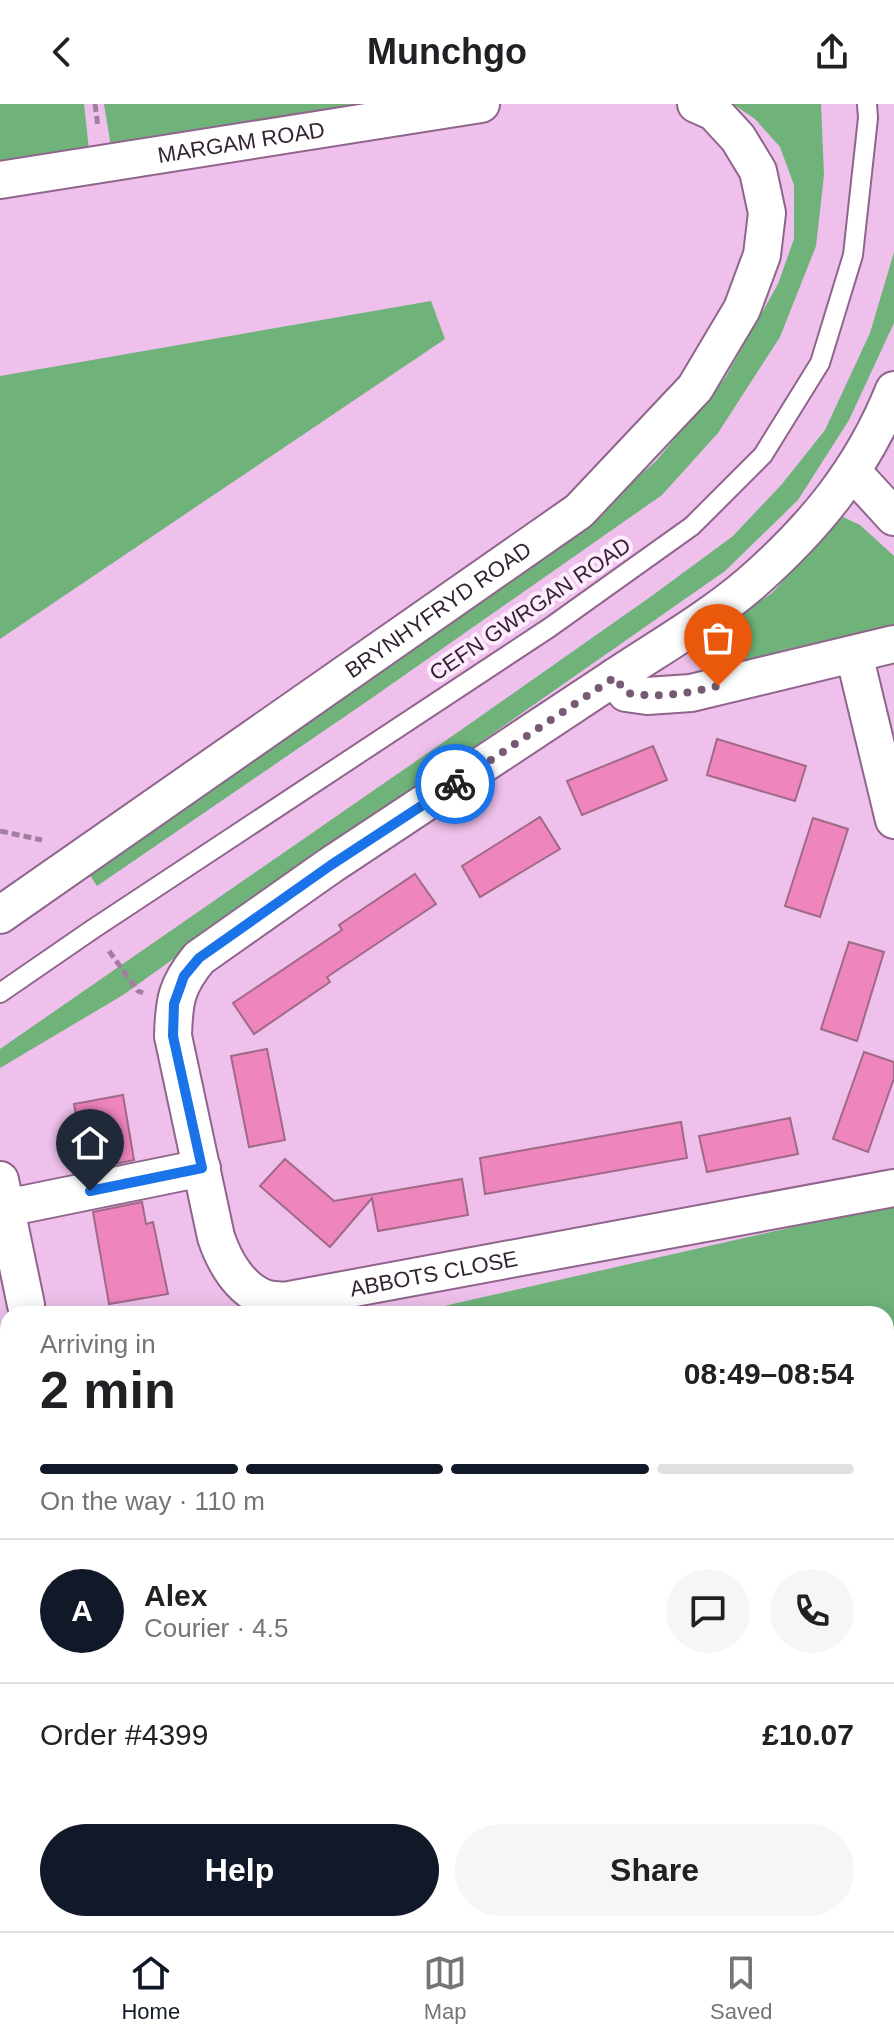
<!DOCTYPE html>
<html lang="en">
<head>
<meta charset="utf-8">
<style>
	:root { --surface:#fff; --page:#f6f6f6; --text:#202124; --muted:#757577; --line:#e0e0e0; --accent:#111827 }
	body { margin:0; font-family:Arial,sans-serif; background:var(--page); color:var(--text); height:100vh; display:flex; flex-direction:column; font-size:30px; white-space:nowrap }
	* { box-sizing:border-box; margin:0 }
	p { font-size:26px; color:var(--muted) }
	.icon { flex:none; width:44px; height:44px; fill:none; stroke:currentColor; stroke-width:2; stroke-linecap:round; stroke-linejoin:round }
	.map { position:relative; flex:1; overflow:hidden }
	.sheet { position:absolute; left:0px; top:1202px; width:894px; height:626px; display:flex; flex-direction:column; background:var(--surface); border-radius:24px 24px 0 0; box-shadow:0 4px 20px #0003 }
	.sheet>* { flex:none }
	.pin { position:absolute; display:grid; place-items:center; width:68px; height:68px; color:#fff; margin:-82px -34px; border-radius:50% 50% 50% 0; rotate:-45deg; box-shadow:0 0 8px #0007 }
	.pin .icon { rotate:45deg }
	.courier { position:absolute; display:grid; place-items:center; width:80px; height:80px; margin:-40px; border:6px solid #1a73e8; border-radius:50%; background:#fff; color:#222; box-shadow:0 2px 10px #0007 }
	.summary em { font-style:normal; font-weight:600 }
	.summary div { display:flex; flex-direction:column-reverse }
	.summary { display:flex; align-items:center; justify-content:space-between; height:136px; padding:0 40px }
	h1 { font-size:52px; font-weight:600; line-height:60px }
	.bar { display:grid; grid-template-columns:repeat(4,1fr); gap:12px 8px; align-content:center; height:96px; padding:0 40px }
	.bar i { height:10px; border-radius:6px; background:var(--line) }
	.bar .current { background:var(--accent) }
	.bar p { grid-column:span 4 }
	.line { display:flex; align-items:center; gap:20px; padding:0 40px; border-top:2px solid var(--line) }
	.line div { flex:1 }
	.round { display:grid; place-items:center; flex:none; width:84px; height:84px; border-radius:42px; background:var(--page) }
	.action { display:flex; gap:16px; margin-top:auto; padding:16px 40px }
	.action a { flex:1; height:92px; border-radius:48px; background:var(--accent); color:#fff; font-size:32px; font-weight:600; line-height:92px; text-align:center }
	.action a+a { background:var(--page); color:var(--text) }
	header { display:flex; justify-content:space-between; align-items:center; height:104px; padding:0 40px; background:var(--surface); font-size:36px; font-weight:600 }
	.dock { display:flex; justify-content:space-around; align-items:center; height:112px; border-top:2px solid var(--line); background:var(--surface); font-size:22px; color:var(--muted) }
	.dock a { display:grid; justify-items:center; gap:4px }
	.dock .current { color:var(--accent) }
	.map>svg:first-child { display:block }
	.built { fill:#e6b3e3 }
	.green { fill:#6fb37a }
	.building { fill:#ef85bd; stroke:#a06a85; stroke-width:2 }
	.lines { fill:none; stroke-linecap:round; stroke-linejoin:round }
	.service-casing { stroke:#8f658c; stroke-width:22 }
	.minor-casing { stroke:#8f658c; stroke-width:40 }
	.path { stroke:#a27fa0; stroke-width:5; stroke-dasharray:8 4; stroke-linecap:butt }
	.service { stroke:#fff; stroke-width:18 }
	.minor { stroke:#fff; stroke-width:36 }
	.done { stroke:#765a74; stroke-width:8; stroke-dasharray:0 14.4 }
	.route { stroke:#1a73e8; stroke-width:10 }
	.labels { text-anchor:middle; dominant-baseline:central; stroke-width:8; stroke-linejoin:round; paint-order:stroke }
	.street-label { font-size:22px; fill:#352334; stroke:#feebfd }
</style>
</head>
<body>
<header><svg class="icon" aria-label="back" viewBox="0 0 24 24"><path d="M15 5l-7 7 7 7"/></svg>Munchgo<svg class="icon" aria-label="share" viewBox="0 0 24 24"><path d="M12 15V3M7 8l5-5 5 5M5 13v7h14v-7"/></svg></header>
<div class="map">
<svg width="894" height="1827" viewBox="0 0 894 1827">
	<rect width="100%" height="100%" fill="#eec0eb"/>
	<path class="built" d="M 8,1274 L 8,1820 L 647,1820 L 650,1827 L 0,1827 L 0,1275 Z"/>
	<g class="green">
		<path d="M 0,0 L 84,0 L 89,46 L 0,60 Z"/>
		<path d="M 104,0 L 375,0 L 111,43 Z"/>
		<path d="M 733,0 L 821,0 L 824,71 L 816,142 L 780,233 L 718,329 L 662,391 L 369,596 L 97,782 L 88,768 L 579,425 L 656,357 L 725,274 L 778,180 L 794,135 L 794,81 L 780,43 L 755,15 Z"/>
		<path d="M 894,148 L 894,219 L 849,316 L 798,396 L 725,467 L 272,784 L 123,891 L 0,964 L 0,945 L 471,619 L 653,491 L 733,432 L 782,380 L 825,326 L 870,229 Z"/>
		<path d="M 431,197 L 445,235 L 0,535 L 0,272 Z"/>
		<path d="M 841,412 L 860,421 L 894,452 L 894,527 L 707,564 L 698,554 L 699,540 L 772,489 Z"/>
		<path d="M 894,1100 L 894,1827 L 650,1827 L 647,1820 L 886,1820 L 886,1210 L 409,1210 Z"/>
		<path d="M 0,1752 L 8,1757 L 8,1820 L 126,1820 L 140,1827 L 0,1827 Z"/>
	</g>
	<g class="building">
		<path d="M 717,635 L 806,662 L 795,697 L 707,671 Z"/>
		<path d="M 653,642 L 667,676 L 582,711 L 567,677 Z"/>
		<path d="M 540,713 L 560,745 L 480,793 L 462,762 Z"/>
		<path d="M 813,714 L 848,725 L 820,813 L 785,802 Z"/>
		<path d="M 415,770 L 436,800 L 327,873 L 330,878 L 254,930 L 233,899 L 342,826 L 339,821 Z"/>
		<path d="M 849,838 L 884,848 L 857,937 L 821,925 Z"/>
		<path d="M 267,945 L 285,1036 L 249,1043 L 231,952 Z"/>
		<path d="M 864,948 L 894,958 L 894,974 L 868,1048 L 833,1035 Z"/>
		<path d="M 123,991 L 134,1056 L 86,1066 L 74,1000 Z"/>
		<path d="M 790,1014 L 798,1050 L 707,1068 L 699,1032 Z"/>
		<path d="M 681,1018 L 687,1054 L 485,1090 L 480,1054 Z"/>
		<path d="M 285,1055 L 334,1097 L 462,1075 L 468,1111 L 378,1127 L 372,1094 L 330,1143 L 260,1082 Z"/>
		<path d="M 142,1098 L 146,1120 L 153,1118 L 168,1190 L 109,1200 L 93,1108 Z"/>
	</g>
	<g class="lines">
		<g class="service-casing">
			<path id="service" d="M 0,889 L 93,825 L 549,524 L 692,422 L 763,351 L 820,259 L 853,151 L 868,14 L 867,0"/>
		</g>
		<g class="minor-casing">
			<g id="minor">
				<path id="s1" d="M 0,76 L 481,0"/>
				<path d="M 849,374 L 861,377 L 894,413"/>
				<path id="s2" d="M 894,540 L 691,589 L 647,592 L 626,589 L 615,573 L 331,761 L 199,854 C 176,882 174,897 173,932 L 216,1133 C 224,1157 239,1184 264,1194 C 270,1196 277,1196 284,1197 L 894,1084"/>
				<path d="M 854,550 L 894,716"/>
				<path d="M 615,573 C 660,543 709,515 750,480 C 814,424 862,366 894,286"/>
				<path id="s3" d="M 0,811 L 579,407 L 695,284 L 742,205 L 762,151 L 767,109 L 758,67 L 738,34 L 714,8 L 696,0"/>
				<path d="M 0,1076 L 26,1201"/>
				<path d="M 6,1104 L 202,1064"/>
			</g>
		</g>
		<g class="path">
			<path d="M 95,0 L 98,23"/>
			<path d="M 0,727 L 42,736"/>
			<path d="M 109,847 L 138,887 L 143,889"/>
		</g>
		<use href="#service" class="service"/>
		<use href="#minor" class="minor"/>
	</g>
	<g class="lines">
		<path class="done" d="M 455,680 L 615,573 L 626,589 C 657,594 687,590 718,582"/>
		<path class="route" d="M 90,1087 L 202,1064 L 173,932 L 174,900 L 184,872 L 199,854 L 331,761 L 455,680"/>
	</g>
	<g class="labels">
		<g class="street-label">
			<text stroke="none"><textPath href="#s1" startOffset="244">MARGAM ROAD</textPath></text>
			<text transform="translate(530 505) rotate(-34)">CEFN GWRGAN ROAD</text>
			<text stroke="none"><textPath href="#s3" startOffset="534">BRYNHYFRYD ROAD</textPath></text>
			<text stroke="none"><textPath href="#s2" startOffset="1338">ABBOTS CLOSE</textPath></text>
		</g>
	</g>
</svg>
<div class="pin" style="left:718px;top:582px;background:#ea580c"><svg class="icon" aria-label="bag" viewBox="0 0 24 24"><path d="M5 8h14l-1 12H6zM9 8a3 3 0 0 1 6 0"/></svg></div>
<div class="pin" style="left:90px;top:1087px;background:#1f2937"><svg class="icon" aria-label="home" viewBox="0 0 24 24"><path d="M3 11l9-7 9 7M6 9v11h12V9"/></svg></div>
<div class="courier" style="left:455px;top:680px"><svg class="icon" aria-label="bike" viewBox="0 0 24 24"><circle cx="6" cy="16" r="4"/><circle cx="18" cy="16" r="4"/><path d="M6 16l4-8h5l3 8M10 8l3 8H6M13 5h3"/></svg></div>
<section class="sheet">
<div class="summary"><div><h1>2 min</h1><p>Arriving in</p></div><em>08:49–08:54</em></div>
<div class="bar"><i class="current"></i><i class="current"></i><i class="current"></i><i></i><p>On the way · 110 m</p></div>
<div class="line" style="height:144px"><b class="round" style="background:var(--accent);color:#fff">A</b><div><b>Alex</b><p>Courier · 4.5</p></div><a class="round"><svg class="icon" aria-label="chat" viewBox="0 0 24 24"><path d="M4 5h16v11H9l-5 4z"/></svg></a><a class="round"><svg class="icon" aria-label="phone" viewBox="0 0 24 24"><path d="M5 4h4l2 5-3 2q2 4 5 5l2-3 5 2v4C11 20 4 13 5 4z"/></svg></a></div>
<div class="line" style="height:104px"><div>Order #4399</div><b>£10.07</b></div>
<div class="action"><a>Help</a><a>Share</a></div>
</section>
</div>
<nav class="dock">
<a class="current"><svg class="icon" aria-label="home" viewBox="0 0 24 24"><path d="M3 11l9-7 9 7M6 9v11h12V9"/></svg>Home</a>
<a><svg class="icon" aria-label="map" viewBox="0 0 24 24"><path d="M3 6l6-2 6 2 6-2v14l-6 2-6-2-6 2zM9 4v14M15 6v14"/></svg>Map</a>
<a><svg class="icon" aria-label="saved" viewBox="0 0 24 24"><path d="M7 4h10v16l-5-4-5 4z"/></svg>Saved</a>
</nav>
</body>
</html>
